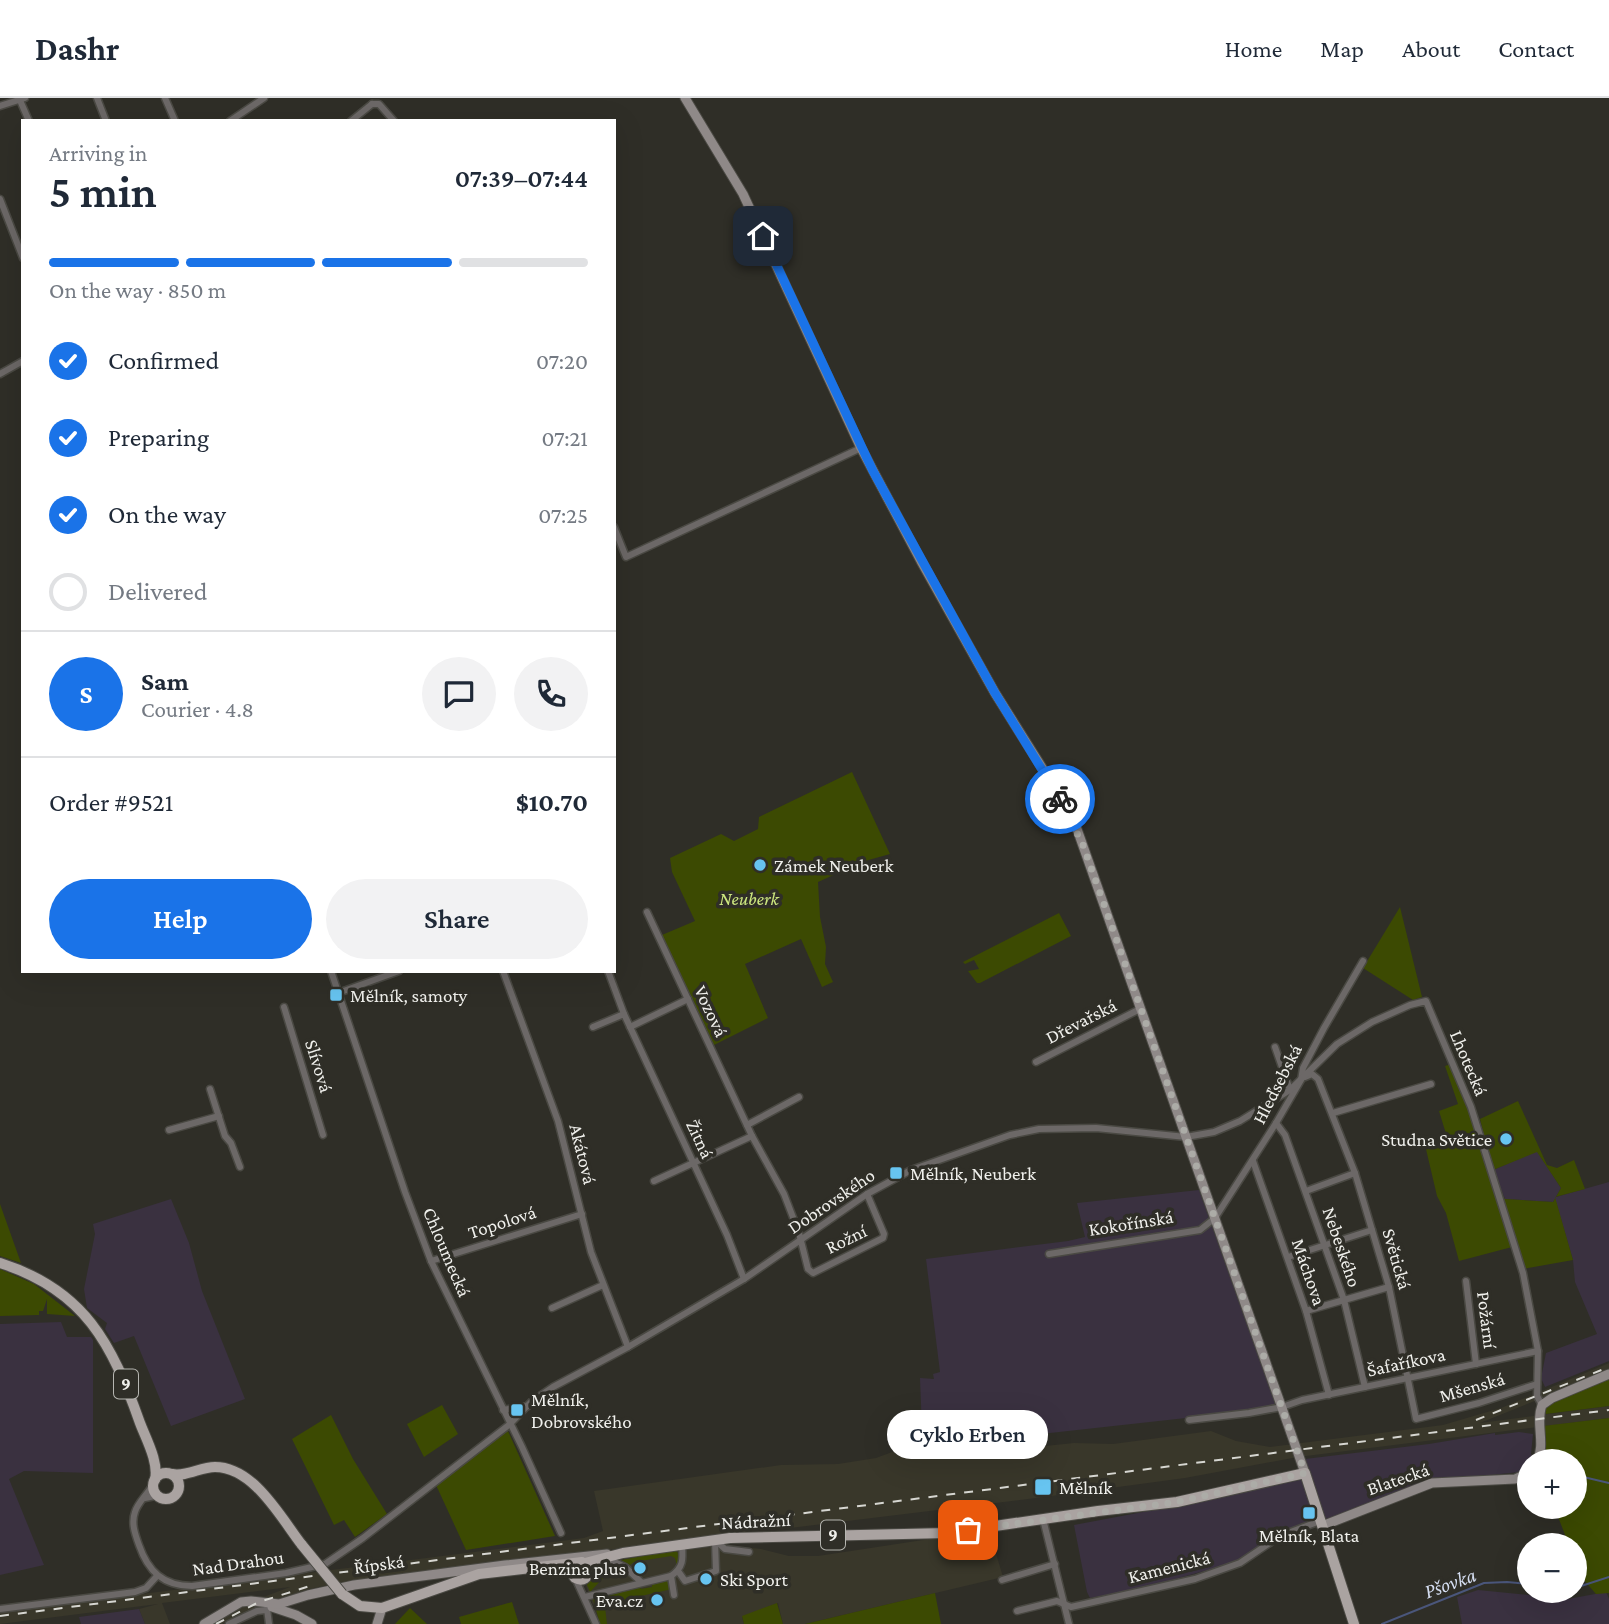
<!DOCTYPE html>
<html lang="en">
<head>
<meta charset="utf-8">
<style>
	:root { --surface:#fff; --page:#f2f2f3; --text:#1f2937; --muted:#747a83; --line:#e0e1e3; --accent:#1a73e8 }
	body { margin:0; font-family:"Crimson Pro",serif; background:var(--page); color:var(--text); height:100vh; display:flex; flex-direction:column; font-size:26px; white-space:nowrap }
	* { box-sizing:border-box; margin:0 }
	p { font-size:23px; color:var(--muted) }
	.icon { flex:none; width:38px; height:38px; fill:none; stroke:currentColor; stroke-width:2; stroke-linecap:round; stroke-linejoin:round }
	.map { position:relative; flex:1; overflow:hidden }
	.side { position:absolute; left:21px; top:21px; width:595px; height:854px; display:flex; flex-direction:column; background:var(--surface); border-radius:0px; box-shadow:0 7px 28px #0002 }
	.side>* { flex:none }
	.buttons { position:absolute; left:1517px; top:1351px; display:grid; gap:14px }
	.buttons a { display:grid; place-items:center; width:70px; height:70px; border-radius:50%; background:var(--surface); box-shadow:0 7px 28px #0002; font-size:35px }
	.pin { position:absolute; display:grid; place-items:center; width:60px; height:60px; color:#fff; margin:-30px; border-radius:14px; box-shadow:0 4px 10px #0006 }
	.courier { position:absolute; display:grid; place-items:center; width:70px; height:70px; margin:-35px; border:5px solid #1a73e8; border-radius:50%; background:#fff; color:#222; box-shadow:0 2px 9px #0007 }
	.bubble { position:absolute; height:49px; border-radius:24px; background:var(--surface); box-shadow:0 7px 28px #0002; font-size:23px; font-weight:600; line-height:49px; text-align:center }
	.head em { font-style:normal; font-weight:600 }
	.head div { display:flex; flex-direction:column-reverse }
	.head { display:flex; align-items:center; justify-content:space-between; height:119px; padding:0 28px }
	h1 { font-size:46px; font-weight:600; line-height:52px }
	.bar { display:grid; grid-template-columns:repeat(4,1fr); gap:10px 7px; align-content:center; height:84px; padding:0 28px }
	.bar i { height:9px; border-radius:5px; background:var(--line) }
	.bar .active { background:var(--accent) }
	.bar p { grid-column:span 4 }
	.line { display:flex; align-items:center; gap:18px; padding:0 28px; border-top:2px solid var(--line) }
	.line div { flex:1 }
	.round { display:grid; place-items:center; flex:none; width:74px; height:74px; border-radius:37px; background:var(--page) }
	ol { padding:0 28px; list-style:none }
	li { display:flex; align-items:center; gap:21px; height:77px }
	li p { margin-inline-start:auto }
	li .icon { padding:7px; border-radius:50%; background:var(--accent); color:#fff; stroke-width:4 }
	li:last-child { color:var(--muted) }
	li i { width:38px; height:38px; border:4px solid var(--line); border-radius:50% }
	.primary-button { display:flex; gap:14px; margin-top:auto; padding:14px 28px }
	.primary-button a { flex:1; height:80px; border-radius:42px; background:var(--accent); color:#fff; font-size:28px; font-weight:600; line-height:80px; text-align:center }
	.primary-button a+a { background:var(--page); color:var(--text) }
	header { display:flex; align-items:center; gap:42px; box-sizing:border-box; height:98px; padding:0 35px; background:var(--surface); border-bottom:2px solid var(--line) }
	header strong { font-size:33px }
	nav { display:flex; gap:38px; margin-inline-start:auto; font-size:24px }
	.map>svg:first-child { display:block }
	.built { fill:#39372a }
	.industrial { fill:#3a3140 }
	.green { fill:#3c4a02 }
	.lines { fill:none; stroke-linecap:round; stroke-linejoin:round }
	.stream { stroke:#4a567b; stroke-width:2 }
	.street-casing { stroke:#4a4943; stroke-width:9 }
	.secondary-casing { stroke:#4a4943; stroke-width:11 }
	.primary-casing { stroke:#4a4943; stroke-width:12 }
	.street { stroke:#6c6867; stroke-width:6 }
	.secondary { stroke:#8f8988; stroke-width:9 }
	.primary { stroke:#aaa3a1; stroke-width:10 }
	.rail { stroke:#d6d6d1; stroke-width:2; stroke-dasharray:9 9; stroke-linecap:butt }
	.primary-bridge-casing { stroke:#4a4943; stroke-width:12; stroke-linecap:butt }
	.primary-bridge { stroke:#aaa3a1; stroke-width:10 }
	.done { stroke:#acaca7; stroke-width:7; stroke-dasharray:0 12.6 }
	.route { stroke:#1a73e8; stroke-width:9 }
	.poi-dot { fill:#67c4f0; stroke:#2f2e27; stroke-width:2.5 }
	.labels { text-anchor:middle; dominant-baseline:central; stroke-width:7; stroke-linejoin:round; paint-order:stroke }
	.shield { fill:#2f2e27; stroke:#b6b6b1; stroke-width:2 }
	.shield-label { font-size:18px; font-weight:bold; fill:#f0f0ec }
	.poi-label { font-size:19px; fill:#f0f0ec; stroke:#2f2e27; text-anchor:start }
	.park-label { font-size:19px; font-style:italic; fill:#cde77f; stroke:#2f2e27 }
	.street-label { font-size:19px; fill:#f0f0ec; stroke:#2f2e27 }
	.water-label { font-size:21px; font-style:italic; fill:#d4ddf0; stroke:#2f2e27 }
</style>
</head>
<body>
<header>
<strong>Dashr</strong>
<nav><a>Home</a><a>Map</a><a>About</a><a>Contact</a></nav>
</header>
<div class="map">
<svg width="1609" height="1526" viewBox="0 0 1609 1526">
	<rect width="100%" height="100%" fill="#2f2e27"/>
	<g class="built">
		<path d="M 1609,1265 L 1609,1273 L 1480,1325 L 1609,1308 L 1609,1320 L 1298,1359 L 1185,1380 L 1044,1399 L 790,1430 L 789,1427 L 728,1437 L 340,1485 L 314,1490 L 273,1502 L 222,1526 L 211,1526 L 258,1501 L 290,1489 L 162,1505 L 170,1526 L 145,1526 L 139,1511 L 158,1506 L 0,1526 L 0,1514 L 584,1440 L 603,1433 L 594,1393 L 781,1367 L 838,1366 L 876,1360 L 903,1350 L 910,1359 L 961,1350 L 1006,1352 L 1074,1345 L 1113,1346 L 1211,1333 L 1236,1343 L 1270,1349 L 1443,1327 L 1501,1310 Z"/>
		<path d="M 989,1432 L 1003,1479 L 805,1526 L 783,1526 L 778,1505 L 742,1519 L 744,1526 L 600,1526 L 586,1488 L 591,1476 L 603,1466 L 680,1451 L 715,1446 L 761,1451 L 789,1458 L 818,1458 Z"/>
	</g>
	<g class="industrial">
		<path d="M 1537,1053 L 1561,1090 L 1556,1099 L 1609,1084 L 1609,1263 L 1545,1289 L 1541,1280 L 1546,1255 L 1597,1236 L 1575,1184 L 1573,1162 L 1555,1101 L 1553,1104 L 1505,1101 L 1493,1072 Z"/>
		<path d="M 1199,1092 L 1277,1310 L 933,1348 L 922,1332 L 920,1280 L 934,1281 L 933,1276 L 940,1274 L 926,1161 L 1068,1143 L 1085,1139 L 1077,1105 Z"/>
		<path d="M 171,1101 L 189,1145 L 202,1193 L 245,1301 L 171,1328 L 134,1238 L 114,1245 L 105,1231 L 107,1225 L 87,1210 L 84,1191 L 95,1136 L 93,1126 Z"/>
		<path d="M 61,1224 L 67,1239 L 91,1239 L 93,1242 L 93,1375 L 24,1373 L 9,1381 L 44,1467 L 0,1477 L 0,1226 Z"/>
		<path d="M 1519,1334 L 1533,1336 L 1531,1356 L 1533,1359 L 1529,1369 L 1520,1374 L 1431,1383 L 1328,1423 L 1281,1437 L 1241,1463 L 1146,1489 L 1090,1500 L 1087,1494 L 1074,1427 L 1196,1404 L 1309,1378 L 1305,1361 L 1429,1346 L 1495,1335 L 1495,1337 Z"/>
		<path d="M 1478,1492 L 1568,1501 L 1606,1494 L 1609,1501 L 1609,1526 L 1462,1526 L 1457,1499 Z"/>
		<path d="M 139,1511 L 145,1526 L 81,1526 L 79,1519 Z"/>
	</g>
	<g class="green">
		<path d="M 852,674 L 890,756 L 865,763 L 818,784 L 820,819 L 826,849 L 825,866 L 833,884 L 822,889 L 801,841 L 745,866 L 768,920 L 714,947 L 662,837 L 695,823 L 672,774 L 670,760 L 721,736 L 734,743 L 758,731 L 759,719 Z"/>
		<path d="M 1400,809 L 1422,899 L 1413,902 L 1363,870 Z"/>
		<path d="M 1059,815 L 1071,838 L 980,885 L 977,885 L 968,873 L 979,871 L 974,862 L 965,866 L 963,864 Z"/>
		<path d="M 1451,966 L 1466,1003 L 1512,1149 L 1459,1163 L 1446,1115 L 1437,1098 L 1425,1047 L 1447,1039 L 1439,1013 L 1458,1006 L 1445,968 Z"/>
		<path d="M 1518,1003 L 1547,1067 L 1557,1070 L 1574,1062 L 1585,1091 L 1555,1099 L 1573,1162 L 1522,1171 L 1502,1098 L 1505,1101 L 1553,1104 L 1561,1090 L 1537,1054 L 1493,1072 L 1480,1021 Z"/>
		<path d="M 0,1106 L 21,1165 L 0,1158 Z"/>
		<path d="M 0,1171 L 34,1186 L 75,1218 L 47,1216 L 47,1201 L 43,1213 L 39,1213 L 39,1217 L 0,1218 Z"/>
		<path d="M 1609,1280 L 1609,1308 L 1546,1316 L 1544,1312 L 1547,1306 Z"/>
		<path d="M 442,1307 L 458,1336 L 424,1359 L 407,1326 Z"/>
		<path d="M 331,1317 L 353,1361 L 387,1416 L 355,1439 L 344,1422 L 334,1427 L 292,1341 Z"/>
		<path d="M 1609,1320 L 1609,1495 L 1596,1496 L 1577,1474 L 1575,1447 L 1569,1447 L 1555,1411 L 1548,1409 L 1575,1409 L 1575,1363 L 1542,1363 L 1546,1348 L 1543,1328 Z"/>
		<path d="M 508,1333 L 555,1438 L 466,1452 L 436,1387 L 467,1362 Z"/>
		<path d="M 676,1452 L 680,1459 L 677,1468 L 675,1460 L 671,1458 L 634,1464 L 630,1467 L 621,1462 Z"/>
		<path d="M 609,1465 L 621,1469 L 618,1474 L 604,1479 L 590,1494 L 587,1487 C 590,1475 597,1467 609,1465 Z"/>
		<path d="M 670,1482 L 672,1491 L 619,1503 L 608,1502 L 609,1497 L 640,1488 L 641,1491 L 652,1489 L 652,1485 Z"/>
		<path d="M 935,1495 L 941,1526 L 805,1526 Z"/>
		<path d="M 599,1498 L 604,1501 L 607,1526 L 600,1526 L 593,1501 Z"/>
		<path d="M 512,1504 L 519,1526 L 461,1526 L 459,1519 Z"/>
		<path d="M 777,1505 L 783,1526 L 744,1526 L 742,1518 Z"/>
		<path d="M 410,1510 L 427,1526 L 395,1526 Z"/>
	</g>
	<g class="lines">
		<g class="stream">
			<path d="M 1552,1361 L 1555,1363"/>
			<path d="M 1575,1377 L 1609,1385"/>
			<path d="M 1575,1490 L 1609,1479"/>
			<path d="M 1382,1526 L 1484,1485 L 1507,1484 L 1530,1486"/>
		</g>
		<g class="street-casing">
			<g id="street">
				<path d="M 19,0 L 29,23"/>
				<path d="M 97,0 L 106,23"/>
				<path d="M 165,0 L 175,23"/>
				<path d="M 372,6 L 379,6 L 394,23"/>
				<path d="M 0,8 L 25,0"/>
				<path d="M 230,23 L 264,0"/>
				<path d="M 351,23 L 372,6"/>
				<path d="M 0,101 L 23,160"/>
				<path d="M 0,276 L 23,263"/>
				<path d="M 614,429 L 626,459 L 861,350"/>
				<path d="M 647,814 L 752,1038 L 784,1096 L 799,1135 L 808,1171 L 813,1175 L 883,1140 L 884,1136 L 867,1096"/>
				<path d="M 331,873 L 405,1094 L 431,1163 L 522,1349 L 561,1435"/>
				<path d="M 503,873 L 558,1023 L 591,1154 L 628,1249"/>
				<path d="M 608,873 L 624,916"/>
				<path d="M 338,895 L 399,873"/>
				<path d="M 284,909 L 323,1037"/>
				<path d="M 593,929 L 624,916 L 727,1137 L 744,1181"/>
				<path d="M 630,929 L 688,901"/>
				<path d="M 1275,949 L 1290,992"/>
				<path d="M 1036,964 L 1140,911"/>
				<path d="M 1305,979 L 1312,976 L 1318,981 L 1355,1075 L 1389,1189 L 1416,1321 L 1479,1305 L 1537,1286"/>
				<path d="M 210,991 L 225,1038 L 231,1045 L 240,1069"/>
				<path d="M 1333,1015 L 1431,986"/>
				<path d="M 1276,1025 L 1285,1037 L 1344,1202 L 1365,1289"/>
				<path d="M 747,1027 L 799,999"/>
				<path d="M 169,1032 L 219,1018"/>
				<path d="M 1253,1063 L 1306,1213 L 1329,1297"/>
				<path d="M 654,1083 L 752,1038"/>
				<path d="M 1306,1093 L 1355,1075"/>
				<path d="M 1049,1156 L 1200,1132 L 1215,1120 L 1276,1025 L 1301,982 L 1303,970 L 1324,930 L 1363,863"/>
				<path d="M 1288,1159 L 1372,1132"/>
				<path d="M 431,1163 L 582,1116"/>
				<path d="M 1466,1183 L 1476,1266"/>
				<path d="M 552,1210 L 603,1187"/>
				<path d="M 1306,1213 L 1389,1189"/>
				<path d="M 503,1312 L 528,1308"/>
				<path d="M 1189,1322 L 1249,1315 L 1282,1309 L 1302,1302 L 1538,1253"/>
				<path d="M 153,1386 C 148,1396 138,1404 135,1414 C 131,1425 135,1436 139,1447 C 148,1473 163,1488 192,1488 L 286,1475 L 325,1466 L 363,1440 L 510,1326 L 531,1304 L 553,1289 L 628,1249 L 744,1181 L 867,1096 L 911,1072 L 1010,1037 L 1039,1031 L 1096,1030 L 1186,1039 L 1214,1034 L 1240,1023 L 1290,992 L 1337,946 L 1372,924 L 1410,907 L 1426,903 L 1471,1009 L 1523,1175 L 1538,1253 L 1537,1298 L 1542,1307"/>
				<path d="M 145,1400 L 155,1398 L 161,1400"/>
				<path d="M 1043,1421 L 1069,1526"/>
				<path d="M 715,1442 L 725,1451 L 749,1454"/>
				<path d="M 606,1460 L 625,1469 L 641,1484"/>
				<path d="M 678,1473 L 685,1483 L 716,1473 L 715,1442"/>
				<path d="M 671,1478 L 674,1497"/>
				<path d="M 575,1480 L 596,1526"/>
				<path d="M 1002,1482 L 1055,1466"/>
				<path d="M 585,1499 L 671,1478 C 684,1469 683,1461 682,1446"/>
				<path d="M 0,1511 L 135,1494 L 146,1490 L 157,1478"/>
				<path d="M 267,1511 L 269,1526"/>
				<path d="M 1017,1513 L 1057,1503 L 1071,1509 L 1195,1481 L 1240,1465 L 1280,1438 L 1320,1423"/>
				<path d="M 229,1526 L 257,1513 L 266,1512"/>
			</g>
		</g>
		<g class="secondary-casing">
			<g id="secondary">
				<path d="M 685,0 L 743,96 L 861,350 L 921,463 L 995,595 L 1051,684 L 1077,731 L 1305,1375"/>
				<path d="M 1537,1363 C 1546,1345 1535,1326 1542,1307 L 1552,1300 L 1609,1276"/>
				<path d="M 1322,1428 L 1432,1385 L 1515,1381 L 1530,1374"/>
				<path d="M 272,1509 L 296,1517 L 312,1526"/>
				<path d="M 204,1526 L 241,1504 L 251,1503 L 279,1506 L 308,1497 L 354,1487 L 505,1467 L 607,1456"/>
				<path d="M 377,1526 L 382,1510"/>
			</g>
		</g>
		<g class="primary-casing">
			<g id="primary">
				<path d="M 0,1165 C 85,1192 112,1246 140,1325 C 146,1341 159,1364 155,1382"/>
				<circle cx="166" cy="1388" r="13"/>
				<path d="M 172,1376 C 187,1379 200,1369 215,1369 C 254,1369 281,1420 302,1447"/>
				<path d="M 585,1465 L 623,1455 L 730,1440 L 947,1435 L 1098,1413 L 1177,1404 L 1305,1375 L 1354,1526"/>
				<path d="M 572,1476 L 575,1480 C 584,1485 587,1479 591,1472"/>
				<path d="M 342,1496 L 360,1508 L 382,1510 L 479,1476 L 582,1464 L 588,1469 L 589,1476"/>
			</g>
		</g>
		<use href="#street" class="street"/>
		<use href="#secondary" class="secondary"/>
		<use href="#primary" class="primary"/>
		<g class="rail">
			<path d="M 1476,1322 L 1609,1269"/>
			<path d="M 0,1518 L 1609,1312"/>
			<path d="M 216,1526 L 259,1504 L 313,1487"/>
		</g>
		<g class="primary-bridge-casing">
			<path id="primary-bridge" d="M 302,1447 L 342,1496"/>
		</g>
		<use href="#primary-bridge" class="primary-bridge"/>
	</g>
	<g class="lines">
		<path class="done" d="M 968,1432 L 1177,1404 L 1305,1375 L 1083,747 L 1060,701"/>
		<path class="route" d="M 763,138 L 873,373 L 995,595 L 1060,701"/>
	</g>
	<g class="poi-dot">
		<circle cx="760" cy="767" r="7"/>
		<rect x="329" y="890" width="14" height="14" rx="3.5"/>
		<circle cx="1506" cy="1041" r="7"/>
		<rect x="889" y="1068" width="14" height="14" rx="3.5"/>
		<rect x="510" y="1305" width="14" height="14" rx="3.5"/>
		<rect x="1034" y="1380" width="18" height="18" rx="3.5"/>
		<rect x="1302" y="1408" width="14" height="14" rx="3.5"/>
		<circle cx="640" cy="1470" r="7"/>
		<circle cx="706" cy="1481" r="7"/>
		<circle cx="657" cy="1502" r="7"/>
	</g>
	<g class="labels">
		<g class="shield">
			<rect x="114" y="1271.5" width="24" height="29" rx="5"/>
			<rect x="821" y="1422.5" width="24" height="29" rx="5"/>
		</g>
		<g class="shield-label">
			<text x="126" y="1286">9</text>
			<text x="833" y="1437">9</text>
		</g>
		<g class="poi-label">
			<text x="774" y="767">Zámek Neuberk</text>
			<text x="350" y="897">Mělník, samoty</text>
			<text x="1492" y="1041" text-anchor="end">Studna Světice</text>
			<text x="910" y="1075">Mělník, Neuberk</text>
			<text x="531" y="1301">Mělník,<tspan x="531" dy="22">Dobrovského</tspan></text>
			<text x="1059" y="1389">Mělník</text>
			<text x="1309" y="1437" text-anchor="middle">Mělník, Blata</text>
			<text x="626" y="1470" text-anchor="end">Benzina plus</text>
			<text x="720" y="1481">Ski Sport</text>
			<text x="643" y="1502" text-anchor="end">Eva.cz</text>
		</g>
		<g class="park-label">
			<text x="749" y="800">Neuberk</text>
		</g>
		<g class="street-label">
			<text transform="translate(711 913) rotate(65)">Vozová</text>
			<text transform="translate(1081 923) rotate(-27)">Dřevařská</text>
			<text transform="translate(1469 965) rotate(67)">Lhotecká</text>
			<text transform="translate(319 968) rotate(73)">Slívová</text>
			<text transform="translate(1277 986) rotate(-63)">Hleďsebská</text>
			<text transform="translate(700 1041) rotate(65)">Žitná</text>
			<text transform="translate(583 1056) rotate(76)">Akátová</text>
			<text transform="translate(831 1103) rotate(-34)">Dobrovského</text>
			<text transform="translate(502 1124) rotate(-18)">Topolová</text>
			<text transform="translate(1131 1125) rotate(-9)">Kokořínská</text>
			<text transform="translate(846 1141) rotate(-26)">Rožní</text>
			<text transform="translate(1342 1149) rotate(71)">Nebeského</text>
			<text transform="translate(447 1154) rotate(67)">Chloumecká</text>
			<text transform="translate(1397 1161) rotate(74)">Světická</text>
			<text transform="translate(1309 1174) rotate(71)">Máchova</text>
			<text transform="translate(1487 1222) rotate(83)">Požární</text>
			<text transform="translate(1406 1264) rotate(-12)">Šafaříkova</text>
			<text transform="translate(1472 1289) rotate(-16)">Mšenská</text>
			<text transform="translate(1398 1381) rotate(-19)">Blatecká</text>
			<text transform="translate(756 1423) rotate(-3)">Nádražní</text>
			<text transform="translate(238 1465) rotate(-8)">Nad Drahou</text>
			<text transform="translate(379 1466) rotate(-8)">Řípská</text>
			<text transform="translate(1169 1469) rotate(-14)">Kamenická</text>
		</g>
		<g class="water-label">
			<text transform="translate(1450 1485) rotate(-20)">Pšovka</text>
		</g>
	</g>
</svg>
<div class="buttons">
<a>+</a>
<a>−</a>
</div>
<div class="pin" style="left:968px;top:1432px;background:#ea580c"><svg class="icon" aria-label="bag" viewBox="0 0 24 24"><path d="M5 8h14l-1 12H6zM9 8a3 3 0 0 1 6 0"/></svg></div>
<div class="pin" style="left:763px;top:138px;background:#1f2937"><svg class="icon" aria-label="home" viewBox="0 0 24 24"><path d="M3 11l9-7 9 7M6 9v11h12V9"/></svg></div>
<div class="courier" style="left:1060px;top:701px"><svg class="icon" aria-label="bike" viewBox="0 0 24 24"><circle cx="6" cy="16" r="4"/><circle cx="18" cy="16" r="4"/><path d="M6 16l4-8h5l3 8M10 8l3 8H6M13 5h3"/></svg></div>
<div class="bubble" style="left:887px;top:1312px;width:161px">Cyklo Erben</div>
<section class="side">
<div class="head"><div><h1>5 min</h1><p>Arriving in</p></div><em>07:39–07:44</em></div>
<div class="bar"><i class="active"></i><i class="active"></i><i class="active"></i><i></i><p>On the way · 850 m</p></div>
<ol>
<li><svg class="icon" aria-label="check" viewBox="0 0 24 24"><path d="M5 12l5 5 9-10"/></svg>Confirmed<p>07:20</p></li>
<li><svg class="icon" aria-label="check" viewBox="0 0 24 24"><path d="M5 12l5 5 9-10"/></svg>Preparing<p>07:21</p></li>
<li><svg class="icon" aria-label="check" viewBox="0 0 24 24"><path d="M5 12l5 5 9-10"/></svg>On the way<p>07:25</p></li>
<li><i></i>Delivered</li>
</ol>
<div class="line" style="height:126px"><b class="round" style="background:var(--accent);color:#fff">S</b><div><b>Sam</b><p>Courier · 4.8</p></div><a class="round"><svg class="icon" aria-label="chat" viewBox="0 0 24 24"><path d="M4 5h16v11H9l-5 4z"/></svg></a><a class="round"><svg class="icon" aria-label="phone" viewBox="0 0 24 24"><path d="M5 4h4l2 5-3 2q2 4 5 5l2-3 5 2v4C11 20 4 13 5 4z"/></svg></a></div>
<div class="line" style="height:91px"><div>Order #9521</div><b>$10.70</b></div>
<div class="primary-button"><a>Help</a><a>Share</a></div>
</section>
</div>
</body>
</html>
